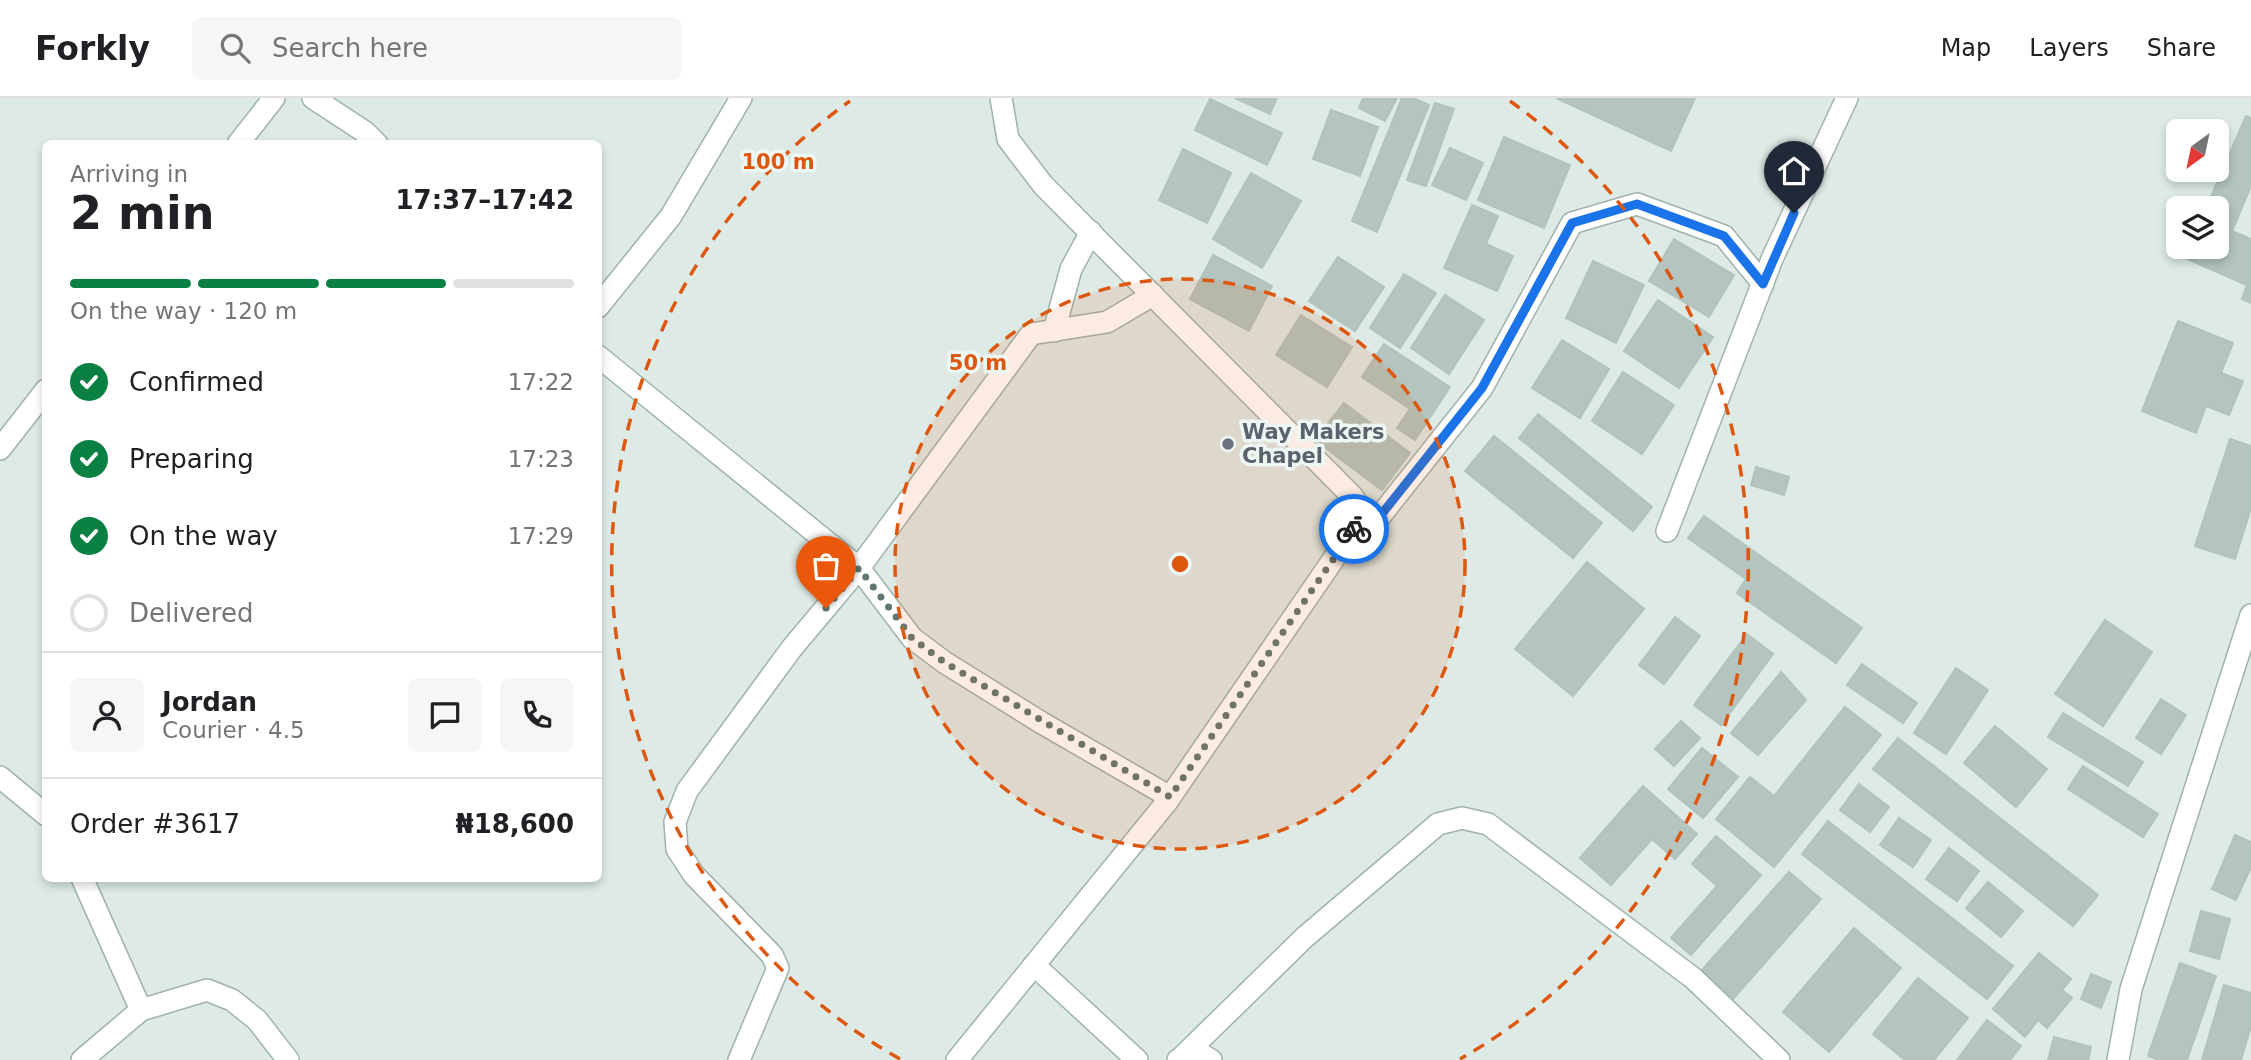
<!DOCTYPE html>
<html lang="en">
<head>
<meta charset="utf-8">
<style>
	:root { --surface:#fff; --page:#f6f6f6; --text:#202124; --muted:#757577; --line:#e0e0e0; --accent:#0b8043 }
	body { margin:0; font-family:"DejaVu Sans",sans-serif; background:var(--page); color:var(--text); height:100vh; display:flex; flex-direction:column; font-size:26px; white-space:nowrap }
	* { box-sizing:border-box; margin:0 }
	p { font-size:23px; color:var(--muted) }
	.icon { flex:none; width:38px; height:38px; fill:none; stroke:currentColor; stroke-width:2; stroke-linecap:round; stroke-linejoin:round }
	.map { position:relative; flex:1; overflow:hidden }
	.side { position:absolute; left:42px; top:42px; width:560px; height:742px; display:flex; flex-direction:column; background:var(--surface); border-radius:10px; box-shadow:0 4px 10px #0003 }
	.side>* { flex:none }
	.needle { width:46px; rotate:213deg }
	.buttons { position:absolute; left:2166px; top:21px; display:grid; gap:14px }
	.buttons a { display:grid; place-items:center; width:63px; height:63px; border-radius:10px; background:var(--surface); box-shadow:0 4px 10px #0003; font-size:35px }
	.pin { position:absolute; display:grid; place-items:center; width:60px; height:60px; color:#fff; margin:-72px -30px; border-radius:50% 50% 50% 0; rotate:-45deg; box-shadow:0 0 7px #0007 }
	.pin .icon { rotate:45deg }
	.courier { position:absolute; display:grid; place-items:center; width:70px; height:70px; margin:-35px; border:5px solid #1a73e8; border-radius:50%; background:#fff; color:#222; box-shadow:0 2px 9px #0007 }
	.headline em { font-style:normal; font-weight:600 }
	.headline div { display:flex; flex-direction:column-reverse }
	.headline { display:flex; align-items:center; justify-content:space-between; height:119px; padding:0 28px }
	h1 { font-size:46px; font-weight:600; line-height:52px }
	.bar { display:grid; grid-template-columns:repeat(4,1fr); gap:10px 7px; align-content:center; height:84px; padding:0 28px }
	.bar i { height:9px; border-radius:5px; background:var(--line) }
	.bar .active { background:var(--accent) }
	.bar p { grid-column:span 4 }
	.line { display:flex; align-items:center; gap:18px; padding:0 28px; border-top:2px solid var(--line) }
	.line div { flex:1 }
	.round { display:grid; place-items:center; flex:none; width:74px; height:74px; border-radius:10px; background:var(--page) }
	ol { padding:0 28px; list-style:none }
	li { display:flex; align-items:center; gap:21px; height:77px }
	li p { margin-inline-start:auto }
	li .icon { padding:7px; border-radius:50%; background:var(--accent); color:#fff; stroke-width:4 }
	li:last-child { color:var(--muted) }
	li i { width:38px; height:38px; border:4px solid var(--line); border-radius:50% }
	header { display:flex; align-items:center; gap:42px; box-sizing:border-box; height:98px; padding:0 35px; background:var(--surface); border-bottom:2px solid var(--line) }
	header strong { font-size:33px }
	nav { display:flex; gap:38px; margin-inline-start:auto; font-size:24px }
	.search { width:490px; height:63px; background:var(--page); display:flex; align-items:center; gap:18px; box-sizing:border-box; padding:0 24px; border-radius:10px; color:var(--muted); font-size:26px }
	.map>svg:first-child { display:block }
	.building { fill:#b3c5be; stroke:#b0c3bc; stroke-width:2 }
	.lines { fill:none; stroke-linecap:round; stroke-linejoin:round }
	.street-casing { stroke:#a0b2ac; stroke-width:24 }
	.street { stroke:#fff; stroke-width:21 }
	.done { stroke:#617872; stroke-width:7; stroke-dasharray:0 12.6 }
	.route { stroke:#1a73e8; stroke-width:9 }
	.ring { fill:none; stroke:#de570e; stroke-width:3.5; stroke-dasharray:12 9 }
	.worship-dot { fill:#6b7280; stroke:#edf7f3; stroke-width:2.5 }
	.labels { text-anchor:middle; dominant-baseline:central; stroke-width:7; stroke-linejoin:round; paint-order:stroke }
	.worship-label { font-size:21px; font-weight:bold; fill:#5b616d; stroke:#edf7f3; text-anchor:start }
	.centre { fill:#de570e; stroke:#edf7f3; stroke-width:3.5 }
	.ring-label { font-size:21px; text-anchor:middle; font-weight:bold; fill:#de570e; stroke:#edf7f3; stroke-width:7; stroke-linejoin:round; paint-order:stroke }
</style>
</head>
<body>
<header>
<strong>Forkly</strong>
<div class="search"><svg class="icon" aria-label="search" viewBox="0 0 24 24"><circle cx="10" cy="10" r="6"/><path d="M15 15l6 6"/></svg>Search here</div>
<nav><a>Map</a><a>Layers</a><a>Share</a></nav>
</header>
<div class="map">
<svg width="2251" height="962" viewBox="0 0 2251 962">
	<rect width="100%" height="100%" fill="#ddeae5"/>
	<g class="building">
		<path d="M 1235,0 L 1277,0 L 1270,16 Z"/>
		<path d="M 1363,0 L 1397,0 L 1385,23 L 1359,10 Z"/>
		<path d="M 1402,0 L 1413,0 L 1429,7 L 1377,134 L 1352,123 Z"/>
		<path d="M 1556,0 L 1695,0 L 1671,53 Z"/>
		<path d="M 1210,1 L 1282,35 L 1267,67 L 1195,32 Z"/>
		<path d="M 1435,5 L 1454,11 L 1426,88 L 1407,82 Z"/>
		<path d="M 1331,12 L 1378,29 L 1360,78 L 1313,61 Z"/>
		<path d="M 2246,18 L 2251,20 L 2251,88 L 2232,133 L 2251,141 L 2251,205 L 2242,201 L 2247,187 L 2185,160 L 2190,149 L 2217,149 L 2217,110 L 2206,110 Z"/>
		<path d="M 1504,39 L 1570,67 L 1544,130 L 1478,102 Z"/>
		<path d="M 1450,50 L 1483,65 L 1466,102 L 1432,87 Z"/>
		<path d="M 1183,51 L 1231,75 L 1207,125 L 1159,102 Z"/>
		<path d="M 1251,75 L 1301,103 L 1262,170 L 1213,141 Z"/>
		<path d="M 1472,107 L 1498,118 L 1486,146 L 1513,158 L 1497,193 L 1444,170 Z"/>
		<path d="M 1674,141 L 1734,177 L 1709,219 L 1649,183 Z"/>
		<path d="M 1213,157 L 1272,188 L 1249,233 L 1190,201 Z"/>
		<path d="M 1338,159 L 1384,189 L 1355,233 L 1309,203 Z"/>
		<path d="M 1593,163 L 1644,187 L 1616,245 L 1566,220 Z"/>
		<path d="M 1404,176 L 1436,195 L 1400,250 L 1370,230 Z"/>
		<path d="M 1445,197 L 1484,222 L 1449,276 L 1411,250 Z"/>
		<path d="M 1658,202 L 1713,239 L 1679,290 L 1624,253 Z"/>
		<path d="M 1301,217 L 1352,249 L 1327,289 L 1276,257 Z"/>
		<path d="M 2178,223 L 2233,245 L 2221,275 L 2243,283 L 2229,317 L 2206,308 L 2196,335 L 2142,313 Z"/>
		<path d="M 1562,242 L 1609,271 L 1580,320 L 1532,290 Z"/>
		<path d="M 1384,246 L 1450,289 L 1415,342 L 1397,330 L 1410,311 L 1362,279 Z"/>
		<path d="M 1623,274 L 1674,307 L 1642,356 L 1592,323 Z"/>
		<path d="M 1344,305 L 1410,355 L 1382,392 L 1315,342 Z"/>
		<path d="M 1538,316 L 1652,409 L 1633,433 L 1519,340 Z"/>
		<path d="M 1494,338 L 1602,425 L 1573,460 L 1465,373 Z"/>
		<path d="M 2230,341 L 2251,348 L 2251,410 L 2235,461 L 2195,448 Z"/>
		<path d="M 1756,369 L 1789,379 L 1784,397 L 1751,387 Z"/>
		<path d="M 1704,418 L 1862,530 L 1836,565 L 1737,495 L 1746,481 L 1688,440 Z"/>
		<path d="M 1587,464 L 1644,511 L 1573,598 L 1515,551 Z"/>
		<path d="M 1675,519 L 1700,538 L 1664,586 L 1639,567 Z"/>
		<path d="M 2105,522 L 2152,554 L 2103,628 L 2055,596 Z"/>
		<path d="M 1747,536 L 1773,556 L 1721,627 L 1694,607 Z"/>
		<path d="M 1862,566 L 1917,605 L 1903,625 L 1847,587 Z"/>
		<path d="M 1956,570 L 1988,592 L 1946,656 L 1914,635 Z"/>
		<path d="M 1781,574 L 1806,602 L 1758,657 L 1731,635 Z"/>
		<path d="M 2161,601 L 2186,617 L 2161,656 L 2136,640 Z"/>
		<path d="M 1845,609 L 1881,637 L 1774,769 L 1716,721 L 1750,679 L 1774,698 Z"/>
		<path d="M 2063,615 L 2143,664 L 2128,688 L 2048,639 Z"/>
		<path d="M 1681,623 L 1700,640 L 1674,668 L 1655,651 Z"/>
		<path d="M 1995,628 L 2047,671 L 2016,709 L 1964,665 Z"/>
		<path d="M 1898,640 L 2098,797 L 2073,828 L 1873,671 Z"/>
		<path d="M 1702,650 L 1738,679 L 1703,720 L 1668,691 Z"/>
		<path d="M 2083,668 L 2158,716 L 2143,739 L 2068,691 Z"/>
		<path d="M 1859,686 L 1889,709 L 1870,734 L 1840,712 Z"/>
		<path d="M 1643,688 L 1697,736 L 1675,761 L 1652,741 L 1611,787 L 1580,760 Z"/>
		<path d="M 1899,720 L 1931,742 L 1913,769 L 1880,747 Z"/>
		<path d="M 1828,723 L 2013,868 L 1987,901 L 1802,756 Z"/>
		<path d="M 2235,737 L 2251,744 L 2251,769 L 2236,802 L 2212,791 Z"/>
		<path d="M 1716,738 L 1761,777 L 1691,857 L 1671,840 L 1717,788 L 1692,766 Z"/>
		<path d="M 1949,750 L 1979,773 L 1957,803 L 1926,781 Z"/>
		<path d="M 1789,774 L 1821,801 L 1733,901 L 1701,873 Z"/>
		<path d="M 1988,784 L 2023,813 L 2001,839 L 1966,810 Z"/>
		<path d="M 2201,813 L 2230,821 L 2219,861 L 2190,853 Z"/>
		<path d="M 1854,830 L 1901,870 L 1829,954 L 1783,914 Z"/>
		<path d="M 2039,855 L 2071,881 L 2062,892 L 2072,900 L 2047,930 L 2038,922 L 2025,939 L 1993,911 Z"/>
		<path d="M 2180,865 L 2216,878 L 2187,962 L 2159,962 L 2148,958 Z"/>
		<path d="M 2091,876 L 2111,884 L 2101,910 L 2081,901 Z"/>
		<path d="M 1918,880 L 1968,920 L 1934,962 L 1905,962 L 1873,936 Z"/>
		<path d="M 2224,887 L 2251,895 L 2251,928 L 2241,962 L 2202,962 Z"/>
		<path d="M 1987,922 L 2021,948 L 2010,962 L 1957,962 Z"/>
		<path d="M 2054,939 L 2091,949 L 2088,962 L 2048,962 Z"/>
	</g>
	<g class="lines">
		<g class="street-casing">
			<g id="street">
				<path d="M 313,0 L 365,34 L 377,46"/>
				<path d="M 238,46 L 274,0"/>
				<path d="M 598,209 L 671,118 L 741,0"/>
				<path d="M 1054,233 L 1071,171 L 1091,134"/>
				<path d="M 598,258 L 859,470 L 912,540 L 944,564 L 1042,625 L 1170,699"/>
				<path d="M 0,351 L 46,292"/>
				<path d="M 1357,427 L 1373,427 L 1482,290 L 1572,125 L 1637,106 L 1724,138 L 1763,186"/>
				<path d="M 1667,433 L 1772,161 L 1847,0"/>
				<path d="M 0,679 L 46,717"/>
				<path d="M 82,780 L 141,912"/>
				<path d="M 1034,867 L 1137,962"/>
				<path d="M 82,962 L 141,912 L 207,892 L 232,902 L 257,922 L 288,962"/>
				<path d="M 739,962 L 778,870 L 772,857 L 694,777 L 677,751 L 675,724 L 687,693 L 792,550 L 859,470 L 1031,236 L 1107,224 L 1153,197"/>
				<path d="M 957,962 L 1166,705 L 1357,427 L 1362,413 L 1352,398 L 1043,87 L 1008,41 L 1001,0"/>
				<path d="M 1178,962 L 1201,956 L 1211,962"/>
				<path d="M 1179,962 L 1305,839 L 1438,726 L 1462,720 L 1488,726 L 1693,880 L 1779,962"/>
				<path d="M 2118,962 L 2131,891 L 2251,517"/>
			</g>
		</g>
		<use href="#street" class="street"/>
	</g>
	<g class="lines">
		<path class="done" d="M 826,510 L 859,470 L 912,540 L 944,564 L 1170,699 L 1354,431"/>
		<path class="route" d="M 1354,431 L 1357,427 L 1373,427 L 1482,290 L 1572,125 L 1637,106 L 1724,138 L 1763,186 L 1794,115"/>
	</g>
	<circle cx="1180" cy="466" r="285" fill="#de570e" fill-opacity=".12"/>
	<g class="ring">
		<circle cx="1180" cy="466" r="285"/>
		<path d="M900 961A569 569 0 0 1 850 3M1510 3A569 569 0 0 1 1460 961"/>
	</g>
	<circle class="worship-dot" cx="1228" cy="346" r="7"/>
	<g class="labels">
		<g class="worship-label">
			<text x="1242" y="334">Way Makers<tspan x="1242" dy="24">Chapel</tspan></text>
		</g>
	</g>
	<circle cx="1180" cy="466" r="10" class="centre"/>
	<g class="ring-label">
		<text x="778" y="71">100 m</text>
		<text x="978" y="272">50 m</text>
	</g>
</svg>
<div class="buttons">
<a><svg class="needle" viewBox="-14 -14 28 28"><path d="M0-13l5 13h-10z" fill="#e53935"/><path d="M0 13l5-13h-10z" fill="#757577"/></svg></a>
<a><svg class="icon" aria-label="layers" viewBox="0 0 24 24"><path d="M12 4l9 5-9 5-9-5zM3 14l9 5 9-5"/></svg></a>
</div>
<div class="pin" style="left:826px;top:510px;background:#ea580c"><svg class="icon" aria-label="bag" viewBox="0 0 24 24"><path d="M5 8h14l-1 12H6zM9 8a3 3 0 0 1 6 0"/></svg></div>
<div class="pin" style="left:1794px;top:115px;background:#1f2937"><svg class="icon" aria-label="home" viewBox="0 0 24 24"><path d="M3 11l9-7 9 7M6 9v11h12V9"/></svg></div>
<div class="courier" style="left:1354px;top:431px"><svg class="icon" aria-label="bike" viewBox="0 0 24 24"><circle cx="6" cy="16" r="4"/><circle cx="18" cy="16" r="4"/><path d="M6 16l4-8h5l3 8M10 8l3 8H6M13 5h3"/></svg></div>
<section class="side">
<div class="headline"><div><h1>2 min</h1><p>Arriving in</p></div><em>17:37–17:42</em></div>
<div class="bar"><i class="active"></i><i class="active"></i><i class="active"></i><i></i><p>On the way · 120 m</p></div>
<ol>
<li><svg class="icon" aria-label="check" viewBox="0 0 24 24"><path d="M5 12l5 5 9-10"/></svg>Confirmed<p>17:22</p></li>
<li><svg class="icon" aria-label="check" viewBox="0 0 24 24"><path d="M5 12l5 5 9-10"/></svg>Preparing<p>17:23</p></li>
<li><svg class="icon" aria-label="check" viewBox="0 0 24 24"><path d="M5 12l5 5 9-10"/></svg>On the way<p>17:29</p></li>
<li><i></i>Delivered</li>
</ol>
<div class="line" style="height:126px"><a class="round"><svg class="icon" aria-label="person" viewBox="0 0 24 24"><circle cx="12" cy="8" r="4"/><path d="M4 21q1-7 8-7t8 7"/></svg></a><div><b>Jordan</b><p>Courier · 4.5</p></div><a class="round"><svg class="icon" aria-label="chat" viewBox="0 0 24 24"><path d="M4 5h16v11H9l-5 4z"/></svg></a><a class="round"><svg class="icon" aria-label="phone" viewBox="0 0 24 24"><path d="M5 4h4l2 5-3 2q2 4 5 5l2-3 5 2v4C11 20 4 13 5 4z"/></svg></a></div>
<div class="line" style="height:91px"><div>Order #3617</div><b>₦18,600</b></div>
</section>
</div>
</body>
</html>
